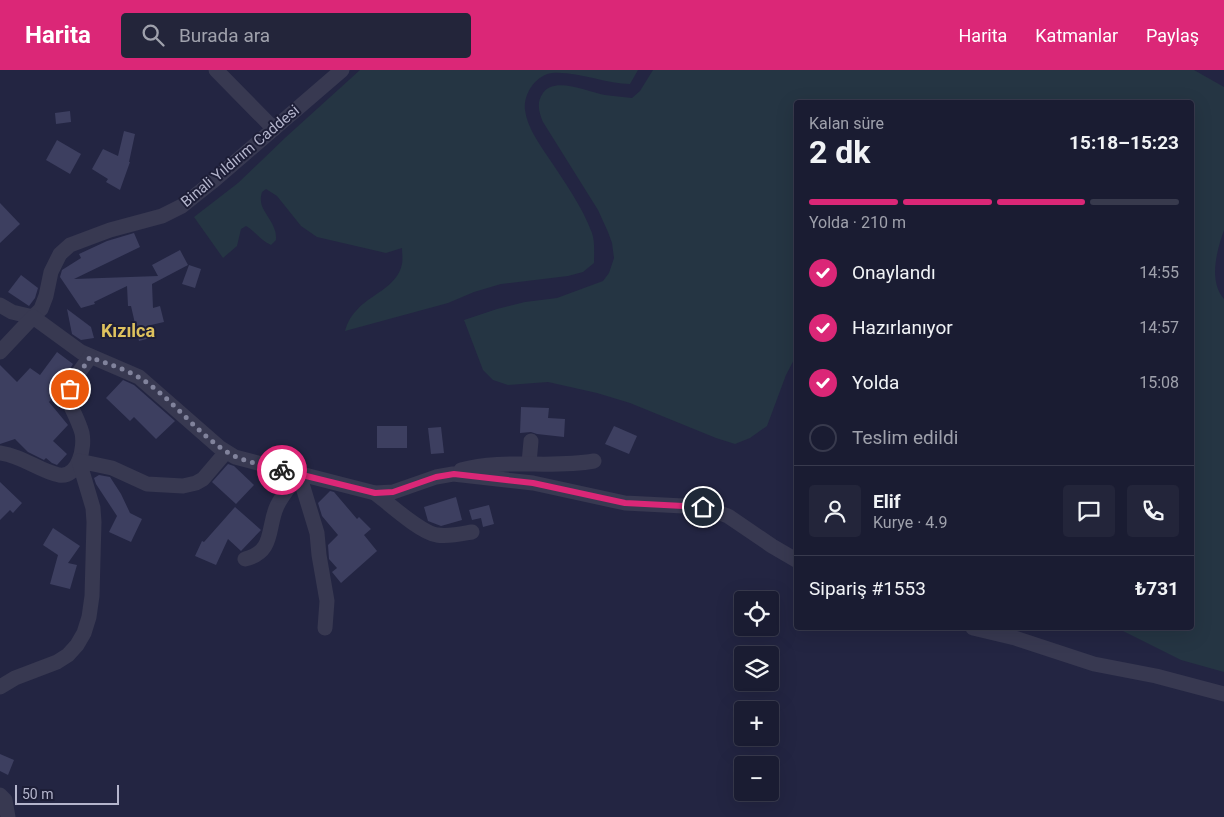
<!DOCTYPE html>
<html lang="tr">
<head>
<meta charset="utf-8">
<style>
	:root { --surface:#1a1c32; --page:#23253a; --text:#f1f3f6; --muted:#9fa1ac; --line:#383a4d; --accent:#db2777 }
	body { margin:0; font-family:Roboto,sans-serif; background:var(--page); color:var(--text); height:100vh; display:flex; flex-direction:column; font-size:19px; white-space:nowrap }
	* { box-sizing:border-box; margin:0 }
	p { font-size:16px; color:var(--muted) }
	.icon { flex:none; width:28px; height:28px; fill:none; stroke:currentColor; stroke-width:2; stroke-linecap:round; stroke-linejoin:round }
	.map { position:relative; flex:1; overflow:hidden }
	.panel { position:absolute; left:794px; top:30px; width:400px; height:530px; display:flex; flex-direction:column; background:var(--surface); border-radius:5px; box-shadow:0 5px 20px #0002,0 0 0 1px var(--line) }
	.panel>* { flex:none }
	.fabs { position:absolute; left:734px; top:521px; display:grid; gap:10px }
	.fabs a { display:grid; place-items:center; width:45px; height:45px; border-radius:5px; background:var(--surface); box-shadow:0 5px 20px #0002,0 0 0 1px var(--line); font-size:25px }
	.scale { position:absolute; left:15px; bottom:12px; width:104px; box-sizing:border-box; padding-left:5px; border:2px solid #b4b5cc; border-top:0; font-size:14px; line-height:18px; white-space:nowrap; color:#b4b5cc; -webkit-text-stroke:4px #1d1e37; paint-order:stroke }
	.pin { position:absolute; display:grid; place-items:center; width:42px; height:42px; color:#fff; margin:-21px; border:2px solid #fff; border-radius:50%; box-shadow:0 1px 5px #0007 }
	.courier { position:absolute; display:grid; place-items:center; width:50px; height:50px; margin:-25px; border:4px solid #db2777; border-radius:50%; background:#fff; color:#222; box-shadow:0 1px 6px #0007 }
	.head em { font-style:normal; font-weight:700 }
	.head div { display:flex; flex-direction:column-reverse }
	.head { display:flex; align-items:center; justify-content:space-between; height:85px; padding:0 15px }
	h1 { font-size:32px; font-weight:700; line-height:38px }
	.bar { display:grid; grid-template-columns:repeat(4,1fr); gap:8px 5px; align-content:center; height:60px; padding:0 15px }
	.bar i { height:6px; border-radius:4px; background:var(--line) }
	.bar .current { background:var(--accent) }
	.bar p { grid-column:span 4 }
	.line { display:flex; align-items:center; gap:12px; padding:0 15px; border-top:1px solid var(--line) }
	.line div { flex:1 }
	.round { display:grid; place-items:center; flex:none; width:52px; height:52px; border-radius:5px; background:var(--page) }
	ol { padding:0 15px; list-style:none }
	li { display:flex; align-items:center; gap:15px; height:55px }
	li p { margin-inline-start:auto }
	li .icon { padding:5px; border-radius:50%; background:var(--accent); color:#fff; stroke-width:4 }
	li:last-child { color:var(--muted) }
	li i { width:28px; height:28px; border:2px solid var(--line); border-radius:50% }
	header { display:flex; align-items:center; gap:30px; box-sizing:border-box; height:70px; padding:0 25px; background:var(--accent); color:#fff }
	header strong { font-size:24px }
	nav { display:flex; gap:28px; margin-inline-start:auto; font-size:18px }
	.search { width:350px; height:45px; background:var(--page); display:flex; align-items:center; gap:12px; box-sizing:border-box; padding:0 18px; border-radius:5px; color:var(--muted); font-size:19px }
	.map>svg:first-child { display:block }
	.green { fill:#253543 }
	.building { fill:#3d3f60 }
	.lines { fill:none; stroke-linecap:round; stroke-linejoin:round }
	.minor { stroke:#383951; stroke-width:15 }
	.done { stroke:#81839c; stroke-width:5; stroke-dasharray:0 9 }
	.route { stroke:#db2777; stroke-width:6 }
	.labels { text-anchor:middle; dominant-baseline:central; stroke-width:4; stroke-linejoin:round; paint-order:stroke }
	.street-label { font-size:15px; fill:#b4b5cc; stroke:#1d1e37 }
	.quarter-label { font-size:18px; font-weight:bold; fill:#dec25e; stroke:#1d1e37 }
</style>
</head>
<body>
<header>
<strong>Harita</strong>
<div class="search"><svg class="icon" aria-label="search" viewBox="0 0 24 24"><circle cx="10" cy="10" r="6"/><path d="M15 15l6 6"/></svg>Burada ara</div>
<nav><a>Harita</a><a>Katmanlar</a><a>Paylaş</a></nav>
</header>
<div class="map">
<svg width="1224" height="747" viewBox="0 0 1224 747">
	<rect width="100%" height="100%" fill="#232542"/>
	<g class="green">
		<path d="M 360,0 L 638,0 L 630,14 C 607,14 576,1 552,3 C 536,5 523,24 525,40 C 527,57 539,73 548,87 C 564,111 582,136 592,163 C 595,172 594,183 594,193 L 583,202 L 568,206 L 501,214 L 474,222 L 448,233 L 345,261 C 347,254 350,247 356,241 C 370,224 397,218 402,194 C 403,189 402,183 402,178 L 386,183 L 317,167 L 301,156 L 277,126 L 266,119 L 262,122 C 257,138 269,144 274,158 C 276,162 276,166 276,170 L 271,175 C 260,170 256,162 246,156 L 241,159 L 237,176 L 223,188 L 194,147 L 238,113 L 286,67 Z"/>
		<path d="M 653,0 L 1194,0 L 1224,17 L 1224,160 C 1217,180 1208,211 1224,229 L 1224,602 L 1181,590 L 1117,558 L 1191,558 L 1191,32 L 796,32 L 796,286 L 786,305 L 767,356 L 750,368 L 735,374 L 716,368 L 630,333 L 597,323 L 548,312 L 508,315 L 493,310 L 483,300 L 464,250 L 497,239 L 525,232 L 557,228 L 603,211 L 609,203 L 614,188 L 612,173 L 608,162 L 598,140 L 543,52 C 539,42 536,33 543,23 C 555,6 587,22 605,25 C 613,26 623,27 632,28 L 640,21 Z"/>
	</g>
	<g class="building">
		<path d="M 70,41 L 71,52 L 56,54 L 55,43 Z"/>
		<path d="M 124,61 L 135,64 L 129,92 L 130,92 L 120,120 L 106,112 L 108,109 L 92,99 L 103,79 L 118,86 Z"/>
		<path d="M 57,70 L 81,84 L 70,104 L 46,90 Z"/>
		<path d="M 0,133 L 20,154 L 0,173 Z"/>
		<path d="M 134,163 L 140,177 L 74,209 L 158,206 L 152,195 L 180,180 L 188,195 L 152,214 L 153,238 L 160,236 L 164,252 L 151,255 L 154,267 L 139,271 L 131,236 L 128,236 L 127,216 L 94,232 L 95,234 L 81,238 L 60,207 L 62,200 L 81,188 L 79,184 L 107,171 Z"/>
		<path d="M 189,195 L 201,199 L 195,218 L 182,214 Z"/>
		<path d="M 21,205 L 38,218 L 35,228 L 29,236 L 8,222 Z"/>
		<path d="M 67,239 L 91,257 L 94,268 L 81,270 L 72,264 Z"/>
		<path d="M 57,282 L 73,294 L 64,308 L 60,319 L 49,332 L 68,355 L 53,371 L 67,384 L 57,395 L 52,393 L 46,388 L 44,390 L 28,382 L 15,369 L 0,374 L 0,295 L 17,312 L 30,298 L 40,305 Z"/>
		<path d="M 123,310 L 134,315 L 175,351 L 156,369 L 134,347 L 130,351 L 106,328 Z"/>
		<path d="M 521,337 L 549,338 L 548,348 L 565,349 L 564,367 L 537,364 L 531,362 L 520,363 Z"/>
		<rect x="377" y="356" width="30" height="22"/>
		<path d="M 614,356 L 637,366 L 629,384 L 605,374 Z"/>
		<path d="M 441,357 L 444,383 L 431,384 L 428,358 Z"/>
		<path d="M 228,394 L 234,396 L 254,415 L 236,434 L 212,412 Z"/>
		<path d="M 99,405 L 110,407 L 121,424 L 130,443 L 142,449 L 131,472 L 109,462 L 117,446 L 96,414 L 94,408 Z"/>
		<path d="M 0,412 L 22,433 L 13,443 L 10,440 L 0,450 Z"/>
		<path d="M 330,421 L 334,422 L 357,449 L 359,447 L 371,459 L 364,465 L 377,481 L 341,513 L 332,502 L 337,498 L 329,489 L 328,475 L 338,465 L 322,446 L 318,433 Z"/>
		<path d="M 456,427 L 462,450 L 441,456 L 428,451 L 424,437 Z"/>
		<path d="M 489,435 L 494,454 L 483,457 L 481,448 L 472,450 L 469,440 Z"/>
		<path d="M 235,437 L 261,460 L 241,481 L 228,469 L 216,495 L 195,486 L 202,471 L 204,472 Z"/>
		<path d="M 53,458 L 80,476 L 68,493 L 77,495 L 70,519 L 50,514 L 58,485 L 43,475 Z"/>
		<path d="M 0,684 L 14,690 L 8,705 L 0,701 Z"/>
	</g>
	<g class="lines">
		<g class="minor">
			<path d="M 216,0 L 274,59"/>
			<path d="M 0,235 L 12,242 L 33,247 L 41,239 L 46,226 L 51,202 L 60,184 L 70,175 L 110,160 L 162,146 L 182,136 L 212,112 L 342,0"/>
			<path d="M 0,282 L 33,247 L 81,282 L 139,307 L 219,377 L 235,387 L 375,423 L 393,422 L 436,407 L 453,404 L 533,413 L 625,433 L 703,437 L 728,446 L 772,476 L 796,490"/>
			<path d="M 0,383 C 23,386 39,401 59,405 C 79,408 85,377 82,363 C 79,352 73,341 68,330 C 67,315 82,299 90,287"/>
			<path d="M 529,393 L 531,371"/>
			<path d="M 461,400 C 505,388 550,399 594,391"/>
			<path d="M 299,404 L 317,463 L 319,485 L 327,531 L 325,558"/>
			<path d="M 375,423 C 388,433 421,463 437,465 C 448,467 461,464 472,462"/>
			<path d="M 245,489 C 275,482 267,457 277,436 C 282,425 292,414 299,404"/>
			<path d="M 973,558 L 1015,568 L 1094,594 L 1156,606 L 1224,624"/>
			<path d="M 0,617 L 15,608 L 57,592 L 68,585 L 77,575 L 84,563 L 89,547 L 92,526 L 94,452 L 93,438 L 79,391 L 112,398 L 147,414 L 183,416 L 196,413 L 203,409 L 226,382"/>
			<path d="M 0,725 L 5,730 L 8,747"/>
		</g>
	</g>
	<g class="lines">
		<path class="done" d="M 70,319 L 90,287 C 107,294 124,298 140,308 C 172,328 195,362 227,382 C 243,392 264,395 282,400"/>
		<path class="route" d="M 282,400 L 375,423 L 393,422 L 436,407 L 454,404 L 533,413 L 625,433 L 703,437"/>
	</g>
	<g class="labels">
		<g class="street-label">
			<text transform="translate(240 86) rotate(-40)">Binali Yıldırım Caddesi</text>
		</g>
		<g class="quarter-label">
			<text x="128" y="260">Kızılca</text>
		</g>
	</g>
</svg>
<div class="fabs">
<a><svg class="icon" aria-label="locate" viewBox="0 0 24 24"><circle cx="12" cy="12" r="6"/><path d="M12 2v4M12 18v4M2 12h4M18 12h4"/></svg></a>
<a><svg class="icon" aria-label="layers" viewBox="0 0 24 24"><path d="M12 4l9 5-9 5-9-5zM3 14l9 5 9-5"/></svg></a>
<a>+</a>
<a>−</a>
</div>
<div class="scale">50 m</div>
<div class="pin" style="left:70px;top:319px;background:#ea580c"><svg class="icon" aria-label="bag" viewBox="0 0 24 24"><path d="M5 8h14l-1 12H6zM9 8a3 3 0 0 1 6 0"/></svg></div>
<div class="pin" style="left:703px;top:437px;background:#1f2937"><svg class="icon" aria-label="home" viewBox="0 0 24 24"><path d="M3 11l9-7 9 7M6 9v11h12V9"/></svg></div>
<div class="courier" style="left:282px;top:400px"><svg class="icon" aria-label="bike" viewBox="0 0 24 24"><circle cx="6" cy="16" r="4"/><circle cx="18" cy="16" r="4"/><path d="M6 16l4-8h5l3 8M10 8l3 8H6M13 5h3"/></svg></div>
<section class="panel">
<div class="head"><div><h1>2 dk</h1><p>Kalan süre</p></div><em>15:18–15:23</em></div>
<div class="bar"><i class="current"></i><i class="current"></i><i class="current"></i><i></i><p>Yolda · 210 m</p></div>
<ol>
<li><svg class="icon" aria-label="check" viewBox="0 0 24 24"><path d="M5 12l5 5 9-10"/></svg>Onaylandı<p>14:55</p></li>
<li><svg class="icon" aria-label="check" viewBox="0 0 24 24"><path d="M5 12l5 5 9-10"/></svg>Hazırlanıyor<p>14:57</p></li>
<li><svg class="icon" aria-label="check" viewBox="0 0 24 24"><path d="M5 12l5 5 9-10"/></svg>Yolda<p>15:08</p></li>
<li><i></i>Teslim edildi</li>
</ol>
<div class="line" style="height:90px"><a class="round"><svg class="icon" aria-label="person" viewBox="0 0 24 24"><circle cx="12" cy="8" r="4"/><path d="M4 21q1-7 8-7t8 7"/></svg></a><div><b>Elif</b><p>Kurye · 4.9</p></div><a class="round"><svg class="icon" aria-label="chat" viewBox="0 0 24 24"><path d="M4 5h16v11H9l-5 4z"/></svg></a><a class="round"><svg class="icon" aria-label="phone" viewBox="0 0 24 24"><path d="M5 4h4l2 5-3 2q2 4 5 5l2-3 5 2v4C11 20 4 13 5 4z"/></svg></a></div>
<div class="line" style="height:65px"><div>Sipariş #1553</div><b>₺731</b></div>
</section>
</div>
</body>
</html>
